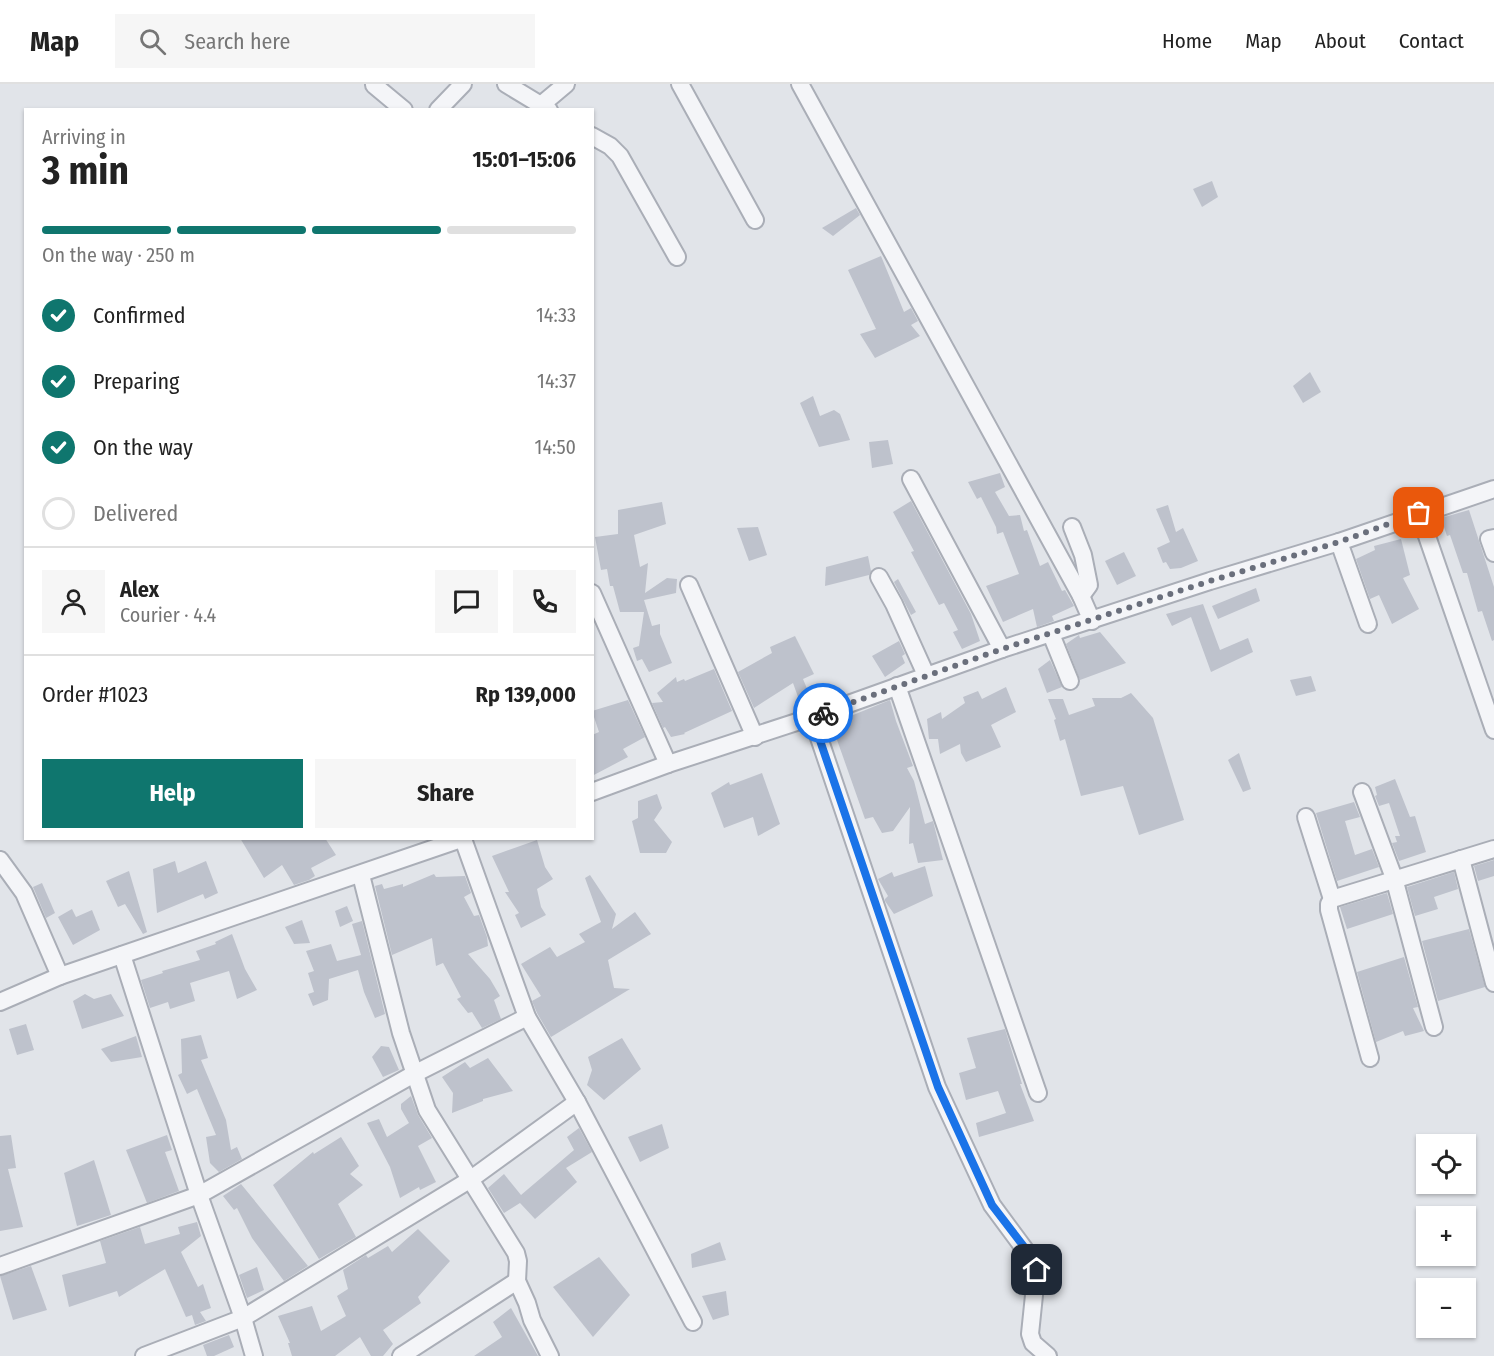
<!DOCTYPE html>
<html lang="en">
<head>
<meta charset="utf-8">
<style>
	:root { --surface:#fff; --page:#f6f6f6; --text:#222; --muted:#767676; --line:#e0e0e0; --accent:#0f766e }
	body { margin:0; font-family:"Fira Sans Condensed",sans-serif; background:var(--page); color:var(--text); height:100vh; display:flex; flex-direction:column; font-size:22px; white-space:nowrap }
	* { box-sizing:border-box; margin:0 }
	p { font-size:20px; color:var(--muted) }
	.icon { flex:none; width:33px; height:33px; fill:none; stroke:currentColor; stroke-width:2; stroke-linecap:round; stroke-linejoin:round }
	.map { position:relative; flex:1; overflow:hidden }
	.panel { position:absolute; left:24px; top:24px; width:570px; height:732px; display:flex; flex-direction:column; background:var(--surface); border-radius:0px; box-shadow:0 2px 4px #0004 }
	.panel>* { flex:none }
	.controls { position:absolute; left:1416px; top:1050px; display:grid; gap:12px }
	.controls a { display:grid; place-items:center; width:60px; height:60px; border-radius:0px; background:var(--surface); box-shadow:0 2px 4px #0004; font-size:30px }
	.pin { position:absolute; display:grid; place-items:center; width:51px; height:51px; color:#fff; margin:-26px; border-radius:12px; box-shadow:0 3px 9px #0006 }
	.courier { position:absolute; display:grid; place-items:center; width:60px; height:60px; margin:-30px; border:4px solid #1a73e8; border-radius:50%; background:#fff; color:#222; box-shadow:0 2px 8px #0007 }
	.overview em { font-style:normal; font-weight:700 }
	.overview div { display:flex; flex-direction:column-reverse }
	.overview { display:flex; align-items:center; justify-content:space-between; height:102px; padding:0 18px }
	h1 { font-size:39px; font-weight:700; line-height:45px }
	.bar { display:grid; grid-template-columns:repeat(4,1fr); gap:9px 6px; align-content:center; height:72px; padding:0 18px }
	.bar i { height:8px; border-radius:4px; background:var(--line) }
	.bar .current { background:var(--accent) }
	.bar p { grid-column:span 4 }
	.line { display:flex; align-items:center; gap:15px; padding:0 18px; border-top:2px solid var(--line) }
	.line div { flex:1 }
	.round { display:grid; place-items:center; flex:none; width:63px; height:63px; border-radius:0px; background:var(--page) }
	ol { padding:0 18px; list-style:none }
	li { display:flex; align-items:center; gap:18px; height:66px }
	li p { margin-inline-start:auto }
	li .icon { padding:6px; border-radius:50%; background:var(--accent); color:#fff; stroke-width:4 }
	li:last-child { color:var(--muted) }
	li i { width:33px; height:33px; border:3px solid var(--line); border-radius:50% }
	.action { display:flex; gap:12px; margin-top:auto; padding:12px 18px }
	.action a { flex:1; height:69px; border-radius:0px; background:var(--accent); color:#fff; font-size:24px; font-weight:700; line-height:69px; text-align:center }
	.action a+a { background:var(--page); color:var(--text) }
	header { display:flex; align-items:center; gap:36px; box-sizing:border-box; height:84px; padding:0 30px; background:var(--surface); border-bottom:2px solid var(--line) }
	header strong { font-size:28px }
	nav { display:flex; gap:33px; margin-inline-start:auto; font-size:21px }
	.search { width:420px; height:54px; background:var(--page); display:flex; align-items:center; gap:15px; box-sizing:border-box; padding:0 21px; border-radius:0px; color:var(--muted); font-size:22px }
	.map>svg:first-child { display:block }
	.building { fill:#bec2cc }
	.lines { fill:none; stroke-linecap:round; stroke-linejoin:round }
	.minor-casing { stroke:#aaaeb7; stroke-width:20 }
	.minor { stroke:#f4f5f8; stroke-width:16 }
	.done { stroke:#6a6f7c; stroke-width:6; stroke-dasharray:0 10.8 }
	.route { stroke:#1a73e8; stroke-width:8 }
</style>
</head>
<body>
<header>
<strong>Map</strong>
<div class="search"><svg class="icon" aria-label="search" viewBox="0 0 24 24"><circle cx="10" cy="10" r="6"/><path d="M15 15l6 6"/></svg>Search here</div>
<nav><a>Home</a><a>Map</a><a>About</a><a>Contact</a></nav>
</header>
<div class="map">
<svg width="1494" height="1272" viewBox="0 0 1494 1272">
	<rect width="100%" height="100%" fill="#e1e4e9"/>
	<g class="building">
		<path d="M 1212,97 L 1218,113 L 1202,123 L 1193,105 Z"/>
		<path d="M 856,124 L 860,131 L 833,152 L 822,144 Z"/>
		<path d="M 881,172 L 904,228 L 911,224 L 918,237 L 911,241 L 920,252 L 875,274 L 860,250 L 876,245 L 848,186 Z"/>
		<path d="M 1310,288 L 1321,308 L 1303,319 L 1293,302 Z"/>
		<path d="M 813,312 L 820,332 L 834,326 L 840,330 L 850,356 L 819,363 L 800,319 Z"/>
		<path d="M 888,356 L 893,380 L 872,384 L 869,358 Z"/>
		<path d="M 1000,389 L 1005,403 L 995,408 L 1009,432 L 1020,431 L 1024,447 L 1027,446 L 1040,482 L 1048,478 L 1062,507 L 1065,506 L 1074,522 L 1052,532 L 1054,537 L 1037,543 L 1033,525 L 1003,538 L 986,502 L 1019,490 L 1003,448 L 997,450 L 996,443 L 981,413 L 977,415 L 968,398 Z"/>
		<path d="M 911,417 L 971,530 L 980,557 L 962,565 L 953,548 L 958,546 L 944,519 L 939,521 L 911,468 L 914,467 L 893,428 Z"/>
		<path d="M 662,418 L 666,440 L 634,451 L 640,483 L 648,479 L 645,509 L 667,494 L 677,495 L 676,509 L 644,516 L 652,542 L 660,540 L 660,550 L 672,579 L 649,588 L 642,575 L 637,577 L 633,564 L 639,562 L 644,528 L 620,528 L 613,502 L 610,502 L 607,485 L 601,486 L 595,453 L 618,450 L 618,426 Z"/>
		<path d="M 1168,421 L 1176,448 L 1183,444 L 1198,477 L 1181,484 L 1170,485 L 1166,478 L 1163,479 L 1157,464 L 1170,458 L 1156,425 Z"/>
		<path d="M 1469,426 L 1494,503 L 1494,556 L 1492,557 L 1482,527 L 1478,528 L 1467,489 L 1463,489 L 1450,451 L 1447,452 L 1441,434 Z"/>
		<path d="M 758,443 L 767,471 L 749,477 L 737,444 Z"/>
		<path d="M 1401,455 L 1410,491 L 1403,494 L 1419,525 L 1392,540 L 1379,511 L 1370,515 L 1356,475 L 1375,466 L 1374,462 Z"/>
		<path d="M 1124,468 L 1136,492 L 1117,501 L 1105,477 Z"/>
		<path d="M 868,472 L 871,487 L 869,491 L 825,502 L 826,483 Z"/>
		<path d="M 898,495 L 916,528 L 911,531 L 894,498 Z"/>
		<path d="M 1256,504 L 1260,517 L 1218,535 L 1212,522 Z"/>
		<path d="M 1203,520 L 1220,566 L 1248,554 L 1253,568 L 1211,588 L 1191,533 L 1172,542 L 1166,530 Z"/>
		<path d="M 1100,548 L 1126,579 L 1080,596 L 1066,560 L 1079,551 L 1080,554 Z"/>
		<path d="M 795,552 L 814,590 L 803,595 L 813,619 L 802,624 L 793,599 L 754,624 L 738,588 L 772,569 L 770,563 Z"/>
		<path d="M 899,557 L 905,570 L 902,572 L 905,579 L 885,593 L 872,572 Z"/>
		<path d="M 1050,576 L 1062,603 L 1047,609 L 1038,585 Z"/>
		<path d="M 714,585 L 732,627 L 684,649 L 685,650 L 671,653 L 665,643 L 663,644 L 652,619 L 663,618 L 657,609 L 676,593 L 677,598 L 684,595 L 685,597 Z"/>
		<path d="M 1311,592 L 1316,607 L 1296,612 L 1290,596 Z"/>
		<path d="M 1006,603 L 1016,628 L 991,641 L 1001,663 L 966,678 L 961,669 L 960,660 L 940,670 L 938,655 L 929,655 L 927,635 L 941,628 L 942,635 L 965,619 L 963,613 L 978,607 L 982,615 Z"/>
		<path d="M 1131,609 L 1153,634 L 1184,736 L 1139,751 L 1123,702 L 1081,712 L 1065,655 L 1060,657 L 1054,636 L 1056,635 L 1048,615 L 1063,615 L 1069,631 L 1095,622 L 1092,614 L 1121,614 Z"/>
		<path d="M 628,616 L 645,653 L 623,665 L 628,673 L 592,692 L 592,651 L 599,648 L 592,627 Z"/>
		<path d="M 890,616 L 896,637 L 913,682 L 907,684 L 914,697 L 925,740 L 933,737 L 943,776 L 918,779 L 913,759 L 909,760 L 910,723 L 893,747 L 882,749 L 873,733 L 865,735 L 836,653 L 831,656 L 831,640 Z"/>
		<path d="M 1239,669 L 1251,705 L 1243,708 L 1228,676 Z"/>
		<path d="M 762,689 L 780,740 L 758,752 L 753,733 L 724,744 L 711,709 L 729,698 L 730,701 Z"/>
		<path d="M 1395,695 L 1410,733 L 1415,732 L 1426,768 L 1399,777 L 1392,759 L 1397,758 L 1395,752 L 1400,752 L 1389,719 L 1379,722 L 1375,712 L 1377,711 L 1375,703 Z"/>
		<path d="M 657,710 L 662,724 L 654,736 L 672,758 L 666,769 L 640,769 L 632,737 L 638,734 L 638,717 Z"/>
		<path d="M 1354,718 L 1360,733 L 1345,737 L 1355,771 L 1372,765 L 1379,783 L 1337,797 L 1316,729 Z"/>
		<path d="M 240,754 L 325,754 L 336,771 L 311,784 L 315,792 L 309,796 L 294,801 L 282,781 L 264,794 Z"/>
		<path d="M 537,756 L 545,783 L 553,795 L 537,805 L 541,823 L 546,831 L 521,844 L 515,831 L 519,829 L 505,808 L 509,808 L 492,772 Z"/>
		<path d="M 1494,776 L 1494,792 L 1478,797 L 1474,782 Z"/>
		<path d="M 175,777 L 178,789 L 206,777 L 218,809 L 205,815 L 203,810 L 157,829 L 153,785 Z"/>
		<path d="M 925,782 L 933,812 L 894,830 L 885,817 L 885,815 L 888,812 L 878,795 L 892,788 L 894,793 Z"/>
		<path d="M 129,787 L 147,848 L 143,850 L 125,820 L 118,823 L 106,797 Z"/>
		<path d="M 1454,788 L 1458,805 L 1434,813 L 1438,825 L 1415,832 L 1407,803 Z"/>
		<path d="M 434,790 L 436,793 L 465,792 L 471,809 L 464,813 L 474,832 L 479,831 L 487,853 L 488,862 L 468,870 L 490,895 L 500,912 L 494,916 L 501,935 L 482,944 L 472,928 L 468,929 L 457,915 L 461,913 L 443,879 L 436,882 L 432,854 L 392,871 L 375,802 L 382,800 L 384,805 L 403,800 L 403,803 Z"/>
		<path d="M 590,791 L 616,830 L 612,845 L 635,828 L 651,850 L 608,876 L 614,904 L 630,905 L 551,953 L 537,929 L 532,917 L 541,912 L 521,880 L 550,863 L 557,873 L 585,858 L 579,850 L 601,838 L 585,794 Z"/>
		<path d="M 42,799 L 55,829 L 46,834 L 33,803 Z"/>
		<path d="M 1387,809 L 1393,830 L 1347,845 L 1340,823 Z"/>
		<path d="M 347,822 L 353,837 L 340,843 L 335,827 Z"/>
		<path d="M 72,825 L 76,833 L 92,826 L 100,846 L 73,861 L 58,833 Z"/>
		<path d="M 302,836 L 310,859 L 294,860 L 285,843 Z"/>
		<path d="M 362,837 L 385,930 L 375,934 L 364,908 L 358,886 L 329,895 L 328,916 L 313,922 L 308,910 L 314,908 L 308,889 L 314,887 L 306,867 L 331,860 L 337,877 L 361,871 L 352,840 Z"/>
		<path d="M 1469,845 L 1485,903 L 1438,917 L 1422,857 Z"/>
		<path d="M 232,850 L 245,885 L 257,906 L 237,915 L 229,887 L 190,899 L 195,917 L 170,925 L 168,918 L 150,924 L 141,896 L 163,889 L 162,887 L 200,876 L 196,867 L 216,860 L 215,858 Z"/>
		<path d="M 1404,873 L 1418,923 L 1413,924 L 1424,947 L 1405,952 L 1403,947 L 1376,958 L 1357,888 Z"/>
		<path d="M 85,910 L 94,915 L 111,910 L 124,932 L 82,945 L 73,917 Z"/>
		<path d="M 26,940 L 34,966 L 17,971 L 9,945 Z"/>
		<path d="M 1005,945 L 1022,1000 L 1020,1000 L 1034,1037 L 979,1053 L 976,1039 L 1006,1029 L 998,1007 L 966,1016 L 959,989 L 976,984 L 967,954 Z"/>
		<path d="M 201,951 L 208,974 L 201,976 L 226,1036 L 231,1066 L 237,1063 L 242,1075 L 219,1088 L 210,1079 L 206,1053 L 216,1051 L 197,1005 L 187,1010 L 178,991 L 182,989 L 181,955 Z"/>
		<path d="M 136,952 L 142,973 L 111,978 L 101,965 Z"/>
		<path d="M 622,954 L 641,985 L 604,1016 L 587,1001 L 592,986 L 588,973 Z"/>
		<path d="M 381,962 L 389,963 L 399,986 L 383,993 L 372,973 Z"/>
		<path d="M 488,974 L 513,1007 L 483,1015 L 483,1017 L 452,1029 L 453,1009 L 442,993 L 465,978 L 470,984 Z"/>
		<path d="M 411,1012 L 418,1031 L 432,1054 L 418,1062 L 436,1098 L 420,1106 L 419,1103 L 400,1114 L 390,1083 L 367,1039 L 379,1035 L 387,1053 L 409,1039 L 401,1025 L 401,1020 Z"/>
		<path d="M 662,1040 L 669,1064 L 640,1078 L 628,1053 Z"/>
		<path d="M 579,1044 L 592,1068 L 566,1084 L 577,1098 L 535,1135 L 520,1119 L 504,1129 L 488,1104 L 504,1090 L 521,1111 L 574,1066 L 567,1053 Z"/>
		<path d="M 11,1051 L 16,1084 L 8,1085 L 23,1143 L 0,1147 L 0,1052 Z"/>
		<path d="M 167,1051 L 172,1066 L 165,1068 L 179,1107 L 147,1119 L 126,1066 Z"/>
		<path d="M 341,1053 L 359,1082 L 350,1090 L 363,1101 L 338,1120 L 356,1153 L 319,1175 L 273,1101 L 313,1068 L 314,1070 Z"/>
		<path d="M 94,1076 L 111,1131 L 77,1142 L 64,1089 Z"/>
		<path d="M 241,1100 L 308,1182 L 284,1197 L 252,1154 L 237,1124 L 234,1126 L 223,1112 Z"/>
		<path d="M 197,1138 L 201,1152 L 181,1168 L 198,1203 L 203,1200 L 211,1224 L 200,1228 L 206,1237 L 195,1241 L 192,1231 L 186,1233 L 165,1185 L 119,1213 L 117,1207 L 69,1223 L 62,1191 L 106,1179 L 100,1157 L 140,1143 L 145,1160 L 180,1150 L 178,1143 Z"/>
		<path d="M 418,1145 L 450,1177 L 418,1213 L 421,1219 L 383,1246 L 393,1260 L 383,1272 L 371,1272 L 360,1253 L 335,1272 L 292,1272 L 288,1259 L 290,1259 L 278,1232 L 312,1222 L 321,1247 L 346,1232 L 337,1212 L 348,1205 L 343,1186 L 366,1171 L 368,1174 L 388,1162 L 392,1168 Z"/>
		<path d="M 720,1158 L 726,1176 L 692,1184 L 691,1170 Z"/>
		<path d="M 599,1173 L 630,1211 L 593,1253 L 553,1203 Z"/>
		<path d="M 31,1182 L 47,1226 L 13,1236 L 0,1192 Z"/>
		<path d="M 257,1183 L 264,1206 L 247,1214 L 239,1191 Z"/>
		<path d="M 726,1207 L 729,1231 L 713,1236 L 702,1212 Z"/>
		<path d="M 511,1224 L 538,1272 L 474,1272 L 502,1253 L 493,1238 Z"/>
		<path d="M 229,1251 L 234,1263 L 214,1272 L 207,1272 L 203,1261 Z"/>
	</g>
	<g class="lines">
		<g class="minor-casing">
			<g id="minor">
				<path d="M 375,0 L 374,1 L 404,26"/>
				<path d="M 506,0 L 549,26"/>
				<path d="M 680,0 L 755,136"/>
				<path d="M 800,0 L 1081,512 L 1092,537"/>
				<path d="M 541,21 L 566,0"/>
				<path d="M 438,26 L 463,0"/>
				<path d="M 592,52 L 610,62 L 620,72 L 677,173"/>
				<path d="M 911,395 L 1002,565"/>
				<path d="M 1419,429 L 1494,646"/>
				<path d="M 1072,443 L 1083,471 L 1089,501 L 1081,512"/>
				<path d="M 1494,454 L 1489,455 L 1494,469"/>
				<path d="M 1339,458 L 1368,540"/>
				<path d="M 879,493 L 894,520 L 926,591"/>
				<path d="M 689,501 L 755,653"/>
				<path d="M 592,509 L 668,680"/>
				<path d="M 1051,550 L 1070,597"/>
				<path d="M 897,602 L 1038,1009"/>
				<path d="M 812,633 L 937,1003 L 992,1121 L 1037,1182 L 1030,1250 L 1033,1259 L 1048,1272"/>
				<path d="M 592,708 L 668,680 L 812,633 L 1002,565 L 1210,497 L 1339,458 L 1494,405"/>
				<path d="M 1362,708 L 1394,794 L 1434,943"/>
				<path d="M 1306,733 L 1332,815"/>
				<path d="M 463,755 L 527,933 L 577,1018 L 693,1238"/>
				<path d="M 1461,775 L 1494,899"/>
				<path d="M 0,776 L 24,809 L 60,892"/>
				<path d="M 361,791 L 401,949 L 427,1026 L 516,1169 L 518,1177 L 517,1197 L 527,1219 L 532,1236 L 550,1272"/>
				<path d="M 122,871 L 199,1111 L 243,1234 L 254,1272"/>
				<path d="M 0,918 L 60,892 L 464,754"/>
				<path d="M 1370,974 L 1329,826 L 1329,820 L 1332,815 L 1494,765"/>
				<path d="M 0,1182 L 199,1111 L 414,990 L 527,933"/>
				<path d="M 144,1272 L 243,1234 L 471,1095 L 577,1018"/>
				<path d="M 401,1272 L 517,1197"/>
			</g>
		</g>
		<use href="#minor" class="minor"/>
	</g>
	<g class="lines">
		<path class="done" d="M 823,629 L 1002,565 L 1210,497 L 1339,458 L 1419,429"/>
		<path class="route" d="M 823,629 L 812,633 L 938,1003 L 992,1121 L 1035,1177 L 1037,1186"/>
	</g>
</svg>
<div class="controls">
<a><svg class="icon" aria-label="locate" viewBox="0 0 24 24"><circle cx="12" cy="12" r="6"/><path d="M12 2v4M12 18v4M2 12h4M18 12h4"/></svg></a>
<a>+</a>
<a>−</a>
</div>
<div class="pin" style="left:1419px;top:429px;background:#ea580c"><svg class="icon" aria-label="bag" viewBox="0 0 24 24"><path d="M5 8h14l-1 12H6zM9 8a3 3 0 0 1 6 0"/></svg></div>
<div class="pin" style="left:1037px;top:1186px;background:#1f2937"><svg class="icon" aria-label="home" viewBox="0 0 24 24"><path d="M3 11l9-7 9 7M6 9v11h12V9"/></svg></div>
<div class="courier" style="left:823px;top:629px"><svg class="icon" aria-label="bike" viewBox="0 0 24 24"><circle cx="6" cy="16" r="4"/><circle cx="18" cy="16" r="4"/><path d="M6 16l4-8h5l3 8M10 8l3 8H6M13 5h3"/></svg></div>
<section class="panel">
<div class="overview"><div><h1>3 min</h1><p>Arriving in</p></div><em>15:01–15:06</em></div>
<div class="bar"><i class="current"></i><i class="current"></i><i class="current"></i><i></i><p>On the way · 250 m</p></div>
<ol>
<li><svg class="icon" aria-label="check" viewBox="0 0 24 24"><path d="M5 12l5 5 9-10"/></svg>Confirmed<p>14:33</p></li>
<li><svg class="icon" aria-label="check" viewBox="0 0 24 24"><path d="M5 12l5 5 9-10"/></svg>Preparing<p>14:37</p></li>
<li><svg class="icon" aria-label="check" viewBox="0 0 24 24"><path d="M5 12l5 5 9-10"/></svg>On the way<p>14:50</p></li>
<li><i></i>Delivered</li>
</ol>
<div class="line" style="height:108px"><a class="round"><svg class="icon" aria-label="person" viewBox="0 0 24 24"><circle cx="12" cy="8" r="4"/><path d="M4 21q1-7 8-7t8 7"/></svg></a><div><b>Alex</b><p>Courier · 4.4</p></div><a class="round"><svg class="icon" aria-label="chat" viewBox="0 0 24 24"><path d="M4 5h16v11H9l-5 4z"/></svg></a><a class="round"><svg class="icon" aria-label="phone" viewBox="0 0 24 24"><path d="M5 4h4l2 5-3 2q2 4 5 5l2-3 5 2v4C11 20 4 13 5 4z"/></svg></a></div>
<div class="line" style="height:78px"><div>Order #1023</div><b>Rp 139,000</b></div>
<div class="action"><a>Help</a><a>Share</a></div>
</section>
</div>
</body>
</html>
